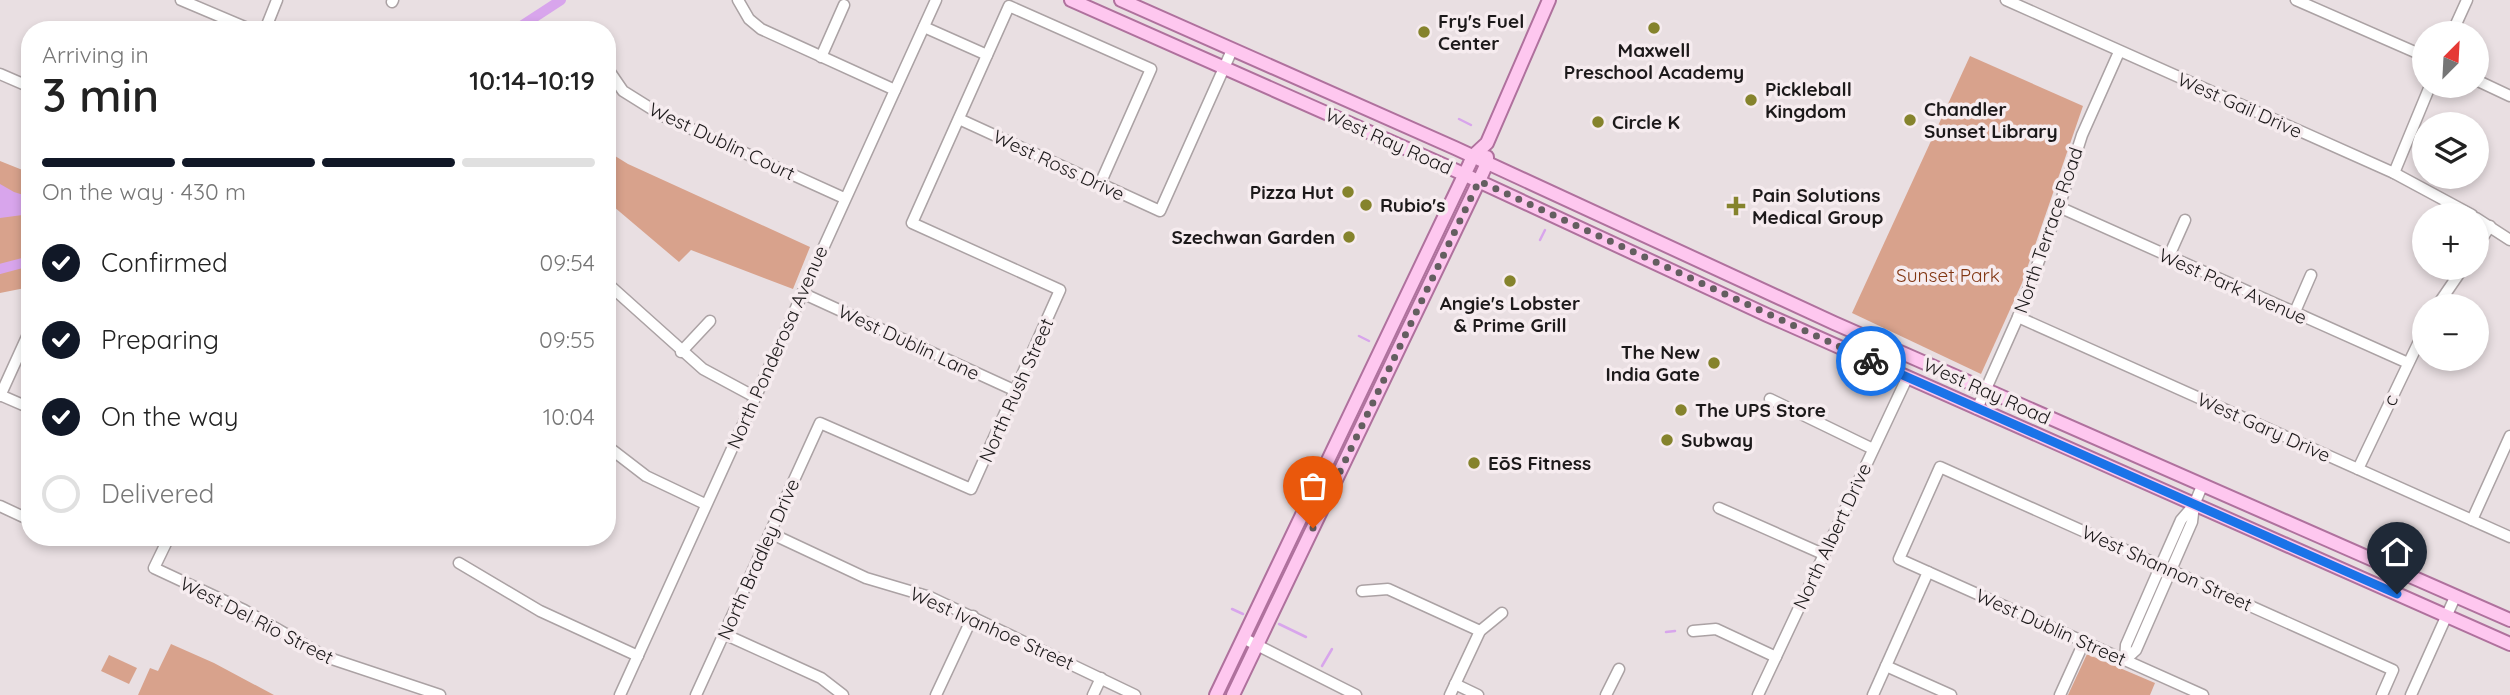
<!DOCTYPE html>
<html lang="en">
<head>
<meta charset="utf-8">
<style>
	:root { --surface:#fff; --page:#f6f6f6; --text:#222; --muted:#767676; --line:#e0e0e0; --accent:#111827 }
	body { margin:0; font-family:Quicksand,sans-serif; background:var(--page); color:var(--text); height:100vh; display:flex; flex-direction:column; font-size:26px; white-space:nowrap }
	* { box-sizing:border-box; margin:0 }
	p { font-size:23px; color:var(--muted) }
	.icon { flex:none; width:38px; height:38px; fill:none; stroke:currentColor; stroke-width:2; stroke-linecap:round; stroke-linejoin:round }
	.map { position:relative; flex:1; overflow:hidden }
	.sheet { position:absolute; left:21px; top:21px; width:595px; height:525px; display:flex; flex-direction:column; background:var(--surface); border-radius:28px; box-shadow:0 4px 10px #0003 }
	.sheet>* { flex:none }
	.needle { width:46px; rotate:24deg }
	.tools { position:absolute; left:2412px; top:21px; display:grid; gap:14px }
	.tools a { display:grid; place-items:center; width:77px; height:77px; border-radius:50%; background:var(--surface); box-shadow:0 4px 10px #0003; font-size:35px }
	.pin { position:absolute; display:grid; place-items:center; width:60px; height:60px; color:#fff; margin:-72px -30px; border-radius:50% 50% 50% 0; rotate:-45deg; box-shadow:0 0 7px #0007 }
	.pin .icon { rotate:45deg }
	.courier { position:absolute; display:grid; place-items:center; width:70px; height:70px; margin:-35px; border:5px solid #1a73e8; border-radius:50%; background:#fff; color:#222; box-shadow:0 2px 9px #0007 }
	.overview em { font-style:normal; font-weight:600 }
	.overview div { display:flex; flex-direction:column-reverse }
	.overview { display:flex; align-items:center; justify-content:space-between; height:119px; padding:0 21px }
	h1 { font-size:46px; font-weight:600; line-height:52px }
	.bar { display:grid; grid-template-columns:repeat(4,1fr); gap:10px 7px; align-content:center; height:84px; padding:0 21px }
	.bar i { height:9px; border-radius:5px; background:var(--line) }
	.bar .on { background:var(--accent) }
	.bar p { grid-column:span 4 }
	ol { padding:0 21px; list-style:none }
	li { display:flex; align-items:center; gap:21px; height:77px }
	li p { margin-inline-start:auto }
	li .icon { padding:7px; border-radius:50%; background:var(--accent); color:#fff; stroke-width:4 }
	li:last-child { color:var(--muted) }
	li i { width:38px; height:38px; border:4px solid var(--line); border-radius:50% }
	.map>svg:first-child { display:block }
	.green { fill:#d8a28c }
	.water { fill:#d8a5ec }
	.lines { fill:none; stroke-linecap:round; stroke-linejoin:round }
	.stream { stroke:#d8a5ec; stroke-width:2.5 }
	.canal { stroke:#d8a5ec; stroke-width:10 }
	.minor-casing { stroke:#aba2a4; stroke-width:13 }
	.major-casing { stroke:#af719d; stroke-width:16 }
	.minor { stroke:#fff; stroke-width:10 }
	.major { stroke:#fec7ef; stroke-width:12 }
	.done { stroke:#645e60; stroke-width:7; stroke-dasharray:0 12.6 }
	.route { stroke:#1a73e8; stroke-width:9 }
	.poi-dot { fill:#85832c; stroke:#f6ecef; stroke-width:2.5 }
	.labels { text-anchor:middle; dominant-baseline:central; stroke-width:7; stroke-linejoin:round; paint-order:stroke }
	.poi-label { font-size:19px; font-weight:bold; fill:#1c191a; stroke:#f6ecef; text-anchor:start }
	.street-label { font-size:19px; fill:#1c191a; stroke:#f6ecef }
	.park-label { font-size:19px; fill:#813612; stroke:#f6ecef }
</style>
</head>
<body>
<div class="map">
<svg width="2510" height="695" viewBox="0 0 2510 695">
	<rect width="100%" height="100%" fill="#e9dfe2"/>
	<g class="green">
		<path d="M 1970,56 L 2083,106 L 2022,283 L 1981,374 L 1852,313 Z"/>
		<path d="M 607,151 L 628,164 L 810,247 L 793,289 L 691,250 L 679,262 L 607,201 Z"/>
		<path d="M 0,161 L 30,173 L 30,287 L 0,293 Z"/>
		<path d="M 171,644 L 214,663 L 274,695 L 138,695 L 150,668 L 158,671 Z"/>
		<path d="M 2087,654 L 2155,683 L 2150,695 L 2068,695 Z"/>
		<path d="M 109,655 L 137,668 L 129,684 L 101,671 Z"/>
	</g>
	<path class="water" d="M 0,184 L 14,192 L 30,197 L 30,214 L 0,218 Z"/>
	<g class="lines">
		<g class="stream">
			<path d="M 1459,119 L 1471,125"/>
			<path d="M 1540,240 L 1545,230"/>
			<path d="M 1359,336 L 1369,341"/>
			<path d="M 1232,609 L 1243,614"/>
			<path d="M 1279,624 L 1306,637"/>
			<path d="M 1666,632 L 1675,631"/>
			<path d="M 1322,666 L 1332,649"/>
		</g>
		<g class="canal">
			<path d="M 515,30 L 561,0"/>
			<path d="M 0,269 L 30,261"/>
		</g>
		<g class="minor-casing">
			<g id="minor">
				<path d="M 181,0 L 252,30"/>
				<path d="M 738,0 L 749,19 L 761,29 L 895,90"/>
				<path d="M 2006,0 L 2394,173 L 2472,215"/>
				<path d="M 2296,0 L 2424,56"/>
				<path d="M 392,2 L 393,0"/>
				<path d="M 924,27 L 987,55"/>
				<path d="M 265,30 L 277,0"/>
				<path d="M 2452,33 L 2467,0"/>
				<path d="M 821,57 L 844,5"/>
				<path d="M 610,72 L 623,91 L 663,116 L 844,198"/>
				<path d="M 0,74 L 30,87"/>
				<path d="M 2476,80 L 2510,96"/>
				<path d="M 959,119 L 1160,211 L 1232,50"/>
				<path d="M 2394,173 L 2430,86"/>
				<path d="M 2059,207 L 2408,363"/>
				<path d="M 2476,218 L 2510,240"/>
				<path d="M 2476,248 L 2490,226"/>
				<path d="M 2169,256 L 2185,220"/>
				<path d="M 607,283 L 703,369 L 755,397"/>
				<path d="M 802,293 L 1016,391"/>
				<path d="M 2437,306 L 2463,268"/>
				<path d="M 2294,314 L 2311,275"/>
				<path d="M 2018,317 L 2510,537"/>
				<path d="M 681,352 L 710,321"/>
				<path d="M 0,395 L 30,408"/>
				<path d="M 0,396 L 30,330"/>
				<path d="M 1770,399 L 1873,449"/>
				<path d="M 1977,409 L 2018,317 L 2059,207 L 2082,135 L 2119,52"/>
				<path d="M 607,446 L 646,476 L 705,504"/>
				<path d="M 2358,469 L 2424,331"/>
				<path d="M 0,506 L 30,520"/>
				<path d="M 1719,508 L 1823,554"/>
				<path d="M 2472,520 L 2510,436"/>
				<path d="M 770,533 L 866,578 L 930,597 L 1135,695"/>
				<path d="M 169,537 L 154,568 L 244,610 L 326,657 L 440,695"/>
				<path d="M 402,537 L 406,539"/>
				<path d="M 459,563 L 540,611 L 638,656"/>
				<path d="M 1362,591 L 1388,589 L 1480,631"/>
				<path d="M 1693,631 L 1716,629 L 1776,657"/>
				<path d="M 724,634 L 821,678 L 843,695"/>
				<path d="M 1243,638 L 1356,695"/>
				<path d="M 2125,660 L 2126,645 L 2157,574 L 2181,520 L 2194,505 L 2202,486"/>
				<path d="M 2125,660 L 2136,650 L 2192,522 L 2194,505"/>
				<path d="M 1886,666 L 1951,695"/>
				<path d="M 1455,684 L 1478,695"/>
				<path d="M 620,695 L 936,0"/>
				<path d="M 696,695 L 820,423 L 971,489 L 1060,290 L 912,223 L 1009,6 L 1151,69 L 1100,184"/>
				<path d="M 936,695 L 973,616"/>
				<path d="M 1093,695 L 1101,678"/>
				<path d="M 1450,695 L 1480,631 L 1502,613"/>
				<path d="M 1606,695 L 1619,669"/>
				<path d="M 1758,695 L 1907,378"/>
				<path d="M 1873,695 L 1928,572"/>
				<path d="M 2060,695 L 2084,642"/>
				<path d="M 2203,695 L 1899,559 L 1940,467 L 2393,670 L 2382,695"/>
				<path d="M 2411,695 L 2455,597"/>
			</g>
		</g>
		<g class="major-casing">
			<g id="major">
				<path d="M 1071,0 L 1448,167 L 1767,315 L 2510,644"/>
				<path d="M 1121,0 L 1455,148 L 1834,323 L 2510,620"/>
				<path d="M 1216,695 L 1469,165 L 1473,156 L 1487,143 L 1549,0"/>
				<path d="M 1233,695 L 1479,181 L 1487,163 L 1487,157"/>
			</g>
		</g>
		<use href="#minor" class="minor"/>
		<use href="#major" class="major"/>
	</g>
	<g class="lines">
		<path class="done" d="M 1313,528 L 1479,181 L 1871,361"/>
		<path class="route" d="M 1871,361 L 2397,594"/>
	</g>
	<g class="poi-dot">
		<circle cx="1654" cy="28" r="7"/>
		<circle cx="1424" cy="32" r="7"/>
		<circle cx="1751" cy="100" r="7"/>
		<circle cx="1910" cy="120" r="7"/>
		<circle cx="1598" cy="122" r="7"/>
		<circle cx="1348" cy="192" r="7"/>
		<circle cx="1366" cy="205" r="7"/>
		<path d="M1732.5 195.5h7v7h7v7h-7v7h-7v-7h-7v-7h7z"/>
		<circle cx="1349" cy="237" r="7"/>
		<circle cx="1510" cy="281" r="7"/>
		<circle cx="1714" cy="363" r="7"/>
		<circle cx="1681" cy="410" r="7"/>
		<circle cx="1667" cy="440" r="7"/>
		<circle cx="1474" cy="463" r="7"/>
	</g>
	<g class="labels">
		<g class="poi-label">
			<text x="1438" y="21">Fry's Fuel<tspan x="1438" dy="22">Center</tspan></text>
			<text x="1654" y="50" text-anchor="middle">Maxwell<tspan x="1654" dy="22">Preschool Academy</tspan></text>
			<text x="1765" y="89">Pickleball<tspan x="1765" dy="22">Kingdom</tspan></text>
			<text x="1924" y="109">Chandler<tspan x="1924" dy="22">Sunset Library</tspan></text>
			<text x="1612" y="122">Circle K</text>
			<text x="1334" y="192" text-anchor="end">Pizza Hut</text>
			<text x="1752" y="195">Pain Solutions<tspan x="1752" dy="22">Medical Group</tspan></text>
			<text x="1380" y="205">Rubio's</text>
			<text x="1335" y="237" text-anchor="end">Szechwan Garden</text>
			<text x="1510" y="303" text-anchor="middle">Angie's Lobster<tspan x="1510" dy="22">&amp; Prime Grill</tspan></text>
			<text x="1700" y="352" text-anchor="end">The New<tspan x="1700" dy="22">India Gate</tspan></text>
			<text x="1695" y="410">The UPS Store</text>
			<text x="1681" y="440">Subway</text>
			<text x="1488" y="463">EōS Fitness</text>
		</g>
		<g class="street-label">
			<text transform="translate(2240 105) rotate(24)">West Gail Drive</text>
			<text transform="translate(722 141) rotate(25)">West Dublin Court</text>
			<text transform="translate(1389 141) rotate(24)">West Ray Road</text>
			<text transform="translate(1059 165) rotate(25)">West Ross Drive</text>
			<text transform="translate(2048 230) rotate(-71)">North Terrace Road</text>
			<text transform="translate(2233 286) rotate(24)">West Park Avenue</text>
			<text transform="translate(909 342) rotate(25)">West Dublin Lane</text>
			<text transform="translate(777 347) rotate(-66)">North Ponderosa Avenue</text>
			<text transform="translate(1016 390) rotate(-66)">North Rush Street</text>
			<text transform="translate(1987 391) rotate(24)">West Ray Road</text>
			<text transform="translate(2390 400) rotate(-64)">c</text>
			<text transform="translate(2264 427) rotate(24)">West Gary Drive</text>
			<text transform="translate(1832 536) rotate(-65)">North Albert Drive</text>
			<text transform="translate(758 559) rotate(-66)">North Bradley Drive</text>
			<text transform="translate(2167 568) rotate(24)">West Shannon Street</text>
			<text transform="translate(257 620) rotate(27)">West Del Rio Street</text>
			<text transform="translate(2051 627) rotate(24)">West Dublin Street</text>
			<text transform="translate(992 628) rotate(24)">West Ivanhoe Street</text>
		</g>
		<g class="park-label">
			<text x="1948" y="275">Sunset Park</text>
		</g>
	</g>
</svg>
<div class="tools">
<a><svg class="needle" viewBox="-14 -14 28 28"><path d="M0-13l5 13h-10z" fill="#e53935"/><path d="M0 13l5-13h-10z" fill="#767676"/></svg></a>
<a><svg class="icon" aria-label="layers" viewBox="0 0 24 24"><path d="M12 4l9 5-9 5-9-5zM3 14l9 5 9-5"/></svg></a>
<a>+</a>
<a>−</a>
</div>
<div class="pin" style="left:1313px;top:528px;background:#ea580c"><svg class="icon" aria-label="bag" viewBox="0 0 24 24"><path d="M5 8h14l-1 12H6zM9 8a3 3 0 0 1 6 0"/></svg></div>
<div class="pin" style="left:2397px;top:594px;background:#1f2937"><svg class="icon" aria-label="home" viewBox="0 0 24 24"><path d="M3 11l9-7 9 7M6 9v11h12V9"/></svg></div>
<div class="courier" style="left:1871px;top:361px"><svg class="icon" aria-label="bike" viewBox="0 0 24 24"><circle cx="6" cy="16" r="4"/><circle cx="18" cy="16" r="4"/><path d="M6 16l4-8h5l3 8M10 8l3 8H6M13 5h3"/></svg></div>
<section class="sheet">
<div class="overview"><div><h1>3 min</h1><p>Arriving in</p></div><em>10:14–10:19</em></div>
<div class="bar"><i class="on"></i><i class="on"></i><i class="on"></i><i></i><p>On the way · 430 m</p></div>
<ol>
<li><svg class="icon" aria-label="check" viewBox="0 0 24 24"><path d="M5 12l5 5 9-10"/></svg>Confirmed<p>09:54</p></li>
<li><svg class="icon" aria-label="check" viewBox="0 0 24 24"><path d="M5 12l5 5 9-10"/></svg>Preparing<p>09:55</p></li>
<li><svg class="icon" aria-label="check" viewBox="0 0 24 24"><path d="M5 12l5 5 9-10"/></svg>On the way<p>10:04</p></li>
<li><i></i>Delivered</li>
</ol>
</section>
</div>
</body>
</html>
